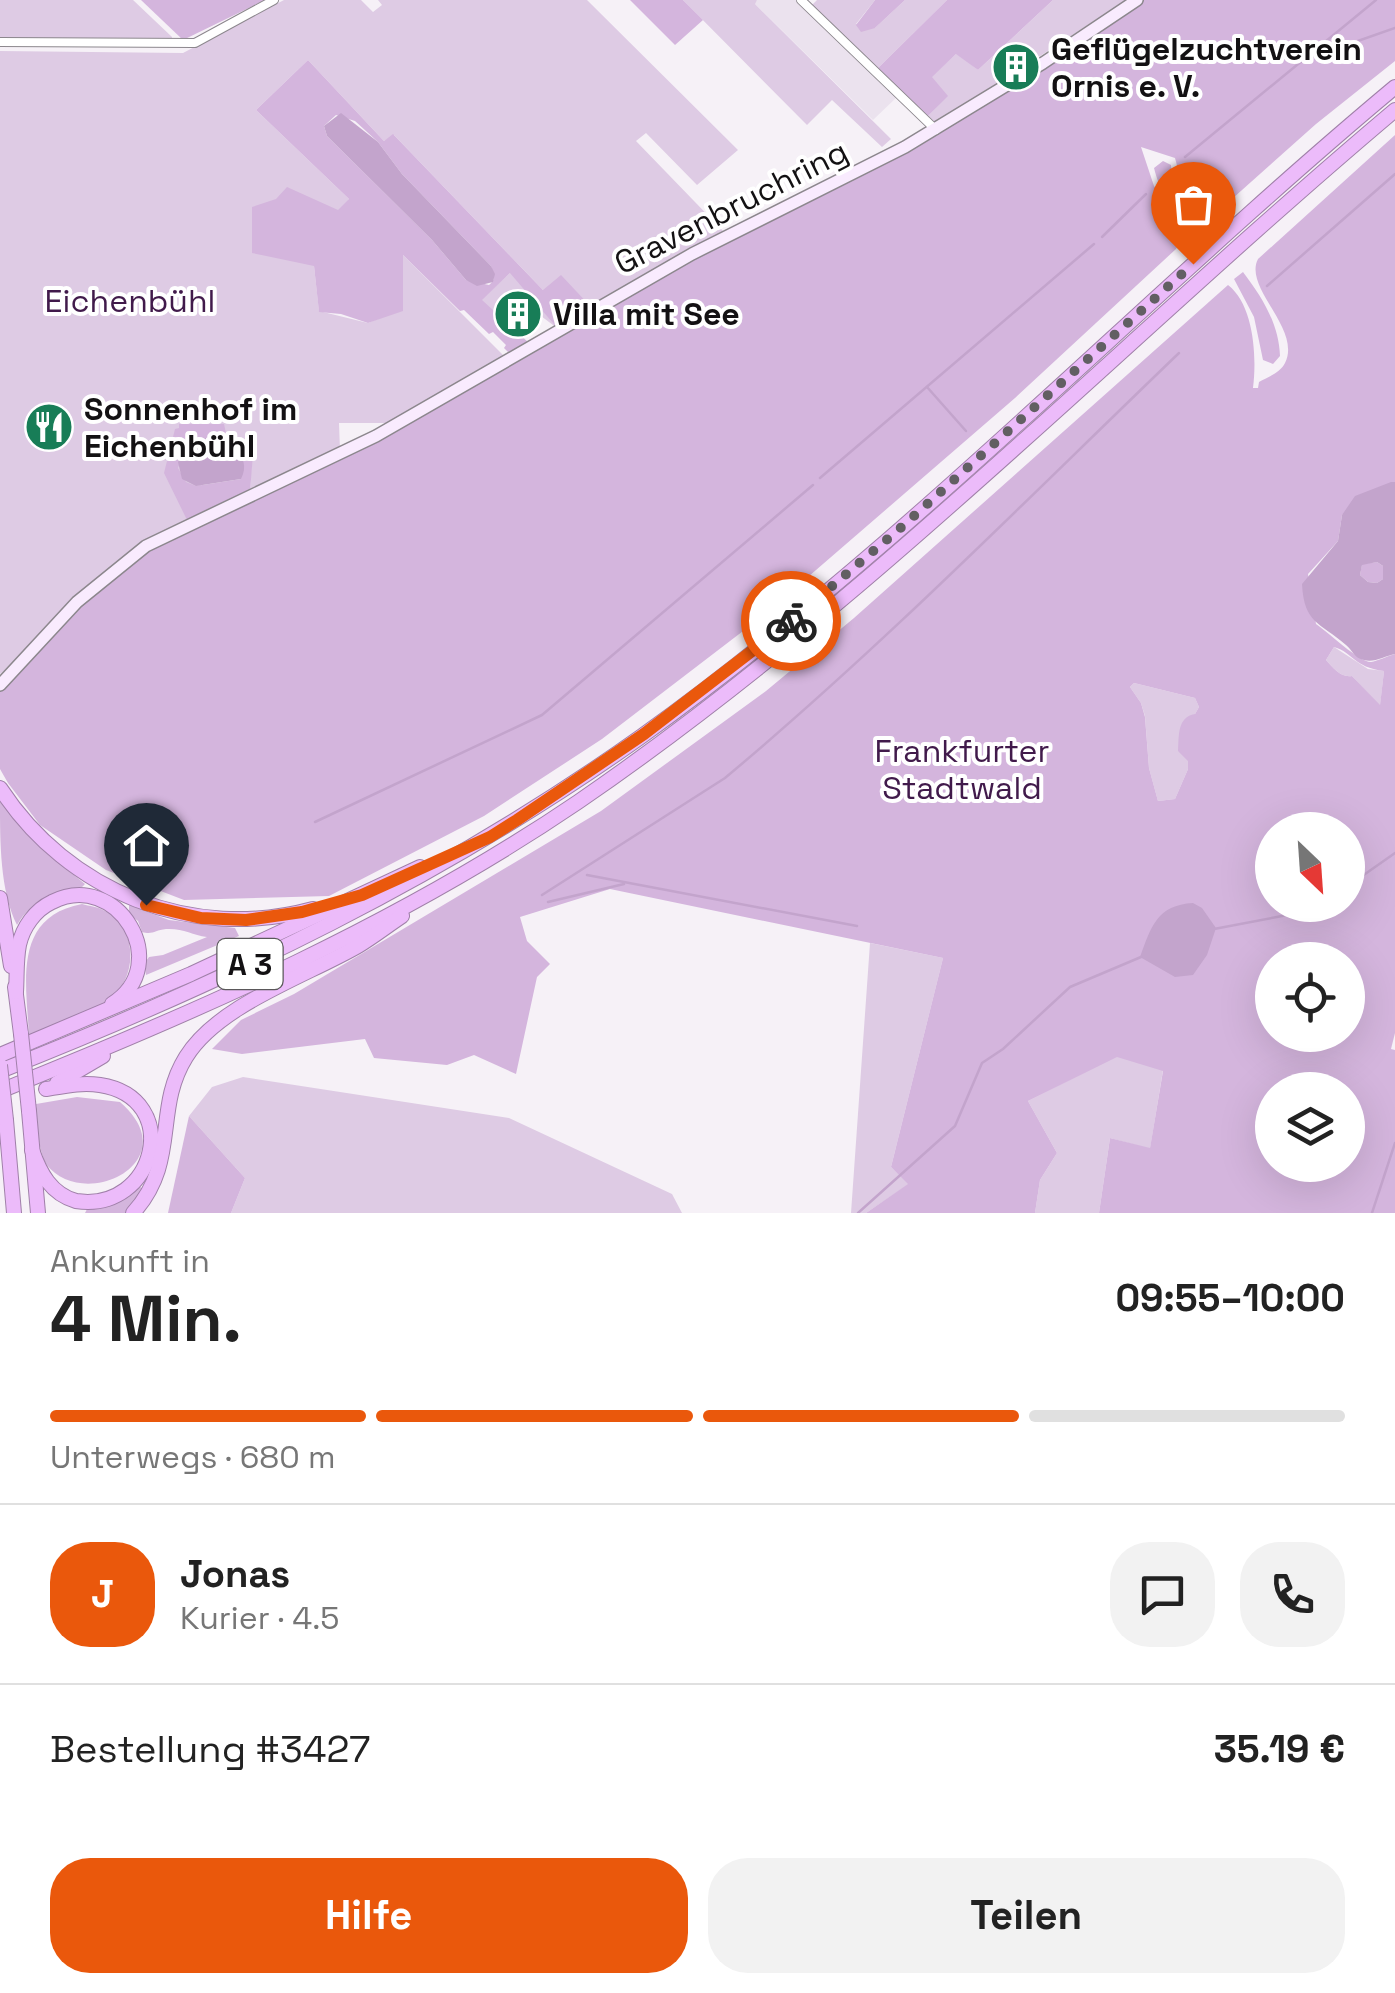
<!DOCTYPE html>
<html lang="de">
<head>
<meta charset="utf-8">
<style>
	:root { --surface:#fff; --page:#f2f2f2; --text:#222; --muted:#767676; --line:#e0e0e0; --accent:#ea580c }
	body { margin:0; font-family:"Space Grotesk",sans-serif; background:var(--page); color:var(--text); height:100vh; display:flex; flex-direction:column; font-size:38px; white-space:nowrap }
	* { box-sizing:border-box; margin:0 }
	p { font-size:32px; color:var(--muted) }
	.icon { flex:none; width:55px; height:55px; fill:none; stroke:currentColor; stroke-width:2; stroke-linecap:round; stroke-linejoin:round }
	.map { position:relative; height:1213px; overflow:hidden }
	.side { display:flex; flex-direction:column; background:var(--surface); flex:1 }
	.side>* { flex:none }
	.needle { width:65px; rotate:155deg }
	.tools { position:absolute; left:1255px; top:812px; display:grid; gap:20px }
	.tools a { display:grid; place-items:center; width:110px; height:110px; border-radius:50%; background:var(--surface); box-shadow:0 10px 40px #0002; font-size:50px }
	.pin { position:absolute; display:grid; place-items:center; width:85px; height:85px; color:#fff; margin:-102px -42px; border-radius:50% 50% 50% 0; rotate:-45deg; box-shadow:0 0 10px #0007 }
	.pin .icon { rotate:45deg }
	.courier { position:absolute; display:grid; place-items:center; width:100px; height:100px; margin:-50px; border:8px solid #ea580c; border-radius:50%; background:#fff; color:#222; box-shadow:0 2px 12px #0007 }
	.overview em { font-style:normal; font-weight:600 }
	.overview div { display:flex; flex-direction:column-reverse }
	.overview { display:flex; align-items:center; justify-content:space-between; height:170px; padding:0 50px }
	h1 { font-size:65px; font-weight:600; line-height:75px }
	.bar { display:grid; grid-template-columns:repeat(4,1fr); gap:15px 10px; align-content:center; height:120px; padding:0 50px }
	.bar i { height:12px; border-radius:8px; background:var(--line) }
	.bar .current { background:var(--accent) }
	.bar p { grid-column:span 4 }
	.line { display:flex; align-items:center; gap:25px; padding:0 50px; border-top:2px solid var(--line) }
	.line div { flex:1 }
	.round { display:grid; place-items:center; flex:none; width:105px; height:105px; border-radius:40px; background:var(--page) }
	.button { display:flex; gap:20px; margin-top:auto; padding:20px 50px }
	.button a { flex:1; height:115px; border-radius:40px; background:var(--accent); color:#fff; font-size:40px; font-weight:600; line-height:115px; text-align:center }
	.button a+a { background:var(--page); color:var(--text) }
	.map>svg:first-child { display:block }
	.built { fill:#ebe2ee }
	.green { fill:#decbe4 }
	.forest { fill:#d4b5dd; fill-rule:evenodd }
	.water { fill:#c3a4cc; fill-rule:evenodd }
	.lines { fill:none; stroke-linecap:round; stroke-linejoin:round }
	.stream { stroke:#c3a4cc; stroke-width:2.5 }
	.street-casing { stroke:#8c878d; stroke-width:10 }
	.secondary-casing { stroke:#8c878d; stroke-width:14 }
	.highway-casing { stroke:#a080a9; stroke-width:16 }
	.street { stroke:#fff; stroke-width:8 }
	.secondary { stroke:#f9ebfe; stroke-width:11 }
	.highway { stroke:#ecbbfa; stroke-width:14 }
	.highway-bridge-casing { stroke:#a080a9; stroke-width:16; stroke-linecap:butt }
	.highway-bridge { stroke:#ecbbfa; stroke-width:14 }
	.done { stroke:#625f63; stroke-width:10; stroke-dasharray:0 18 }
	.route { stroke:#ea580c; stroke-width:12 }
	.labels { text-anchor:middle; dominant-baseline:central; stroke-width:8; stroke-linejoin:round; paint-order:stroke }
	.shield { fill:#fff; stroke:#5a585a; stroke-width:2.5 }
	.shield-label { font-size:30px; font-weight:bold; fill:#131113 }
	.poi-label { font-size:32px; font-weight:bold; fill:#131113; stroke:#fff; text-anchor:start }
	.street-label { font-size:32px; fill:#131113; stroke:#fff }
	.park-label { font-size:32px; fill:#411a4b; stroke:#fff }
</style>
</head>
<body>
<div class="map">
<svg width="1395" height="1213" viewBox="0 0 1395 1213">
	<rect width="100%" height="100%" fill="#f6f1f7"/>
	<path class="built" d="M 757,0 L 797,0 L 897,97 L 873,120 L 754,3 Z"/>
	<g class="green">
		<path d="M 0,0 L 133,0 L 172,37 L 172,42 L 0,39 Z"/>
		<path d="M 284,0 L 361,0 L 373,12 L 382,5 L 378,0 L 587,0 L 738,150 L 697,185 L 646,133 L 636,141 L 724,232 L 664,263 L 592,308 L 544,291 L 394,135 L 384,141 L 308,60 L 256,110 L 349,199 L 314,266 L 319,311 L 368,323 L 397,311 L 402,254 L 505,357 L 393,423 L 339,423 L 340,451 L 250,492 L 252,454 L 241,454 L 227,439 L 223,424 L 188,522 L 0,674 L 0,51 L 183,53 Z"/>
		<path d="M 683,0 L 757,0 L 755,4 L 891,139 L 882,147 L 832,100 L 807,125 Z"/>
		<path d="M 817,0 L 875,0 L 856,24 L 875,28 L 905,0 L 947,0 L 877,69 L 811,6 Z"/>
		<path d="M 1053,0 L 1126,0 L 936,124 L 928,116 L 947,96 L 931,77 L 957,53 L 978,70 Z"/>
		<path d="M 511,272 L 557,328 L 537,313 L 537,318 L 532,318 L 528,326 L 526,325 L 517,334 L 481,300 Z"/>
		<path d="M 1334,647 L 1368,669 L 1384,671 L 1380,706 L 1352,676 C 1341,678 1333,668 1326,660 Z"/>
		<path d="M 1134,683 L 1195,698 L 1199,707 L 1195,714 L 1188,769 L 1175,799 L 1158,801 L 1149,768 L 1145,716 L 1141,703 L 1130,687 Z"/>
		<path d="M 870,943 L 943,958 L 891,1167 L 909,1184 L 866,1213 L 851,1213 Z"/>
		<path d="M 1117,1056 L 1163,1070 L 1150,1149 L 1110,1138 L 1099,1213 L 1035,1213 L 1040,1180 L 1057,1153 L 1028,1101 Z"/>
		<path d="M 243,1077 L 509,1118 L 672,1194 L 682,1213 L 231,1213 L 245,1178 L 189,1116 L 212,1087 Z"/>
	</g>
	<g class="forest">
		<path d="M 141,0 L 265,0 L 183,40 Z"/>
		<path d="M 630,0 L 683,0 L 703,20 L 675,45 Z"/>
		<path d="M 875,0 L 905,0 L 875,28 L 861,32 L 856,25 Z"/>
		<path d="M 947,0 L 1053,0 L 978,70 L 956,54 L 932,77 L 948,96 L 928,116 L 877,69 Z"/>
		<path d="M 1143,0 L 1395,0 L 1395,61 L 1316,124 L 1214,215 L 1204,216 L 1190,202 L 1183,188 L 1175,158 L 1141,147 L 1154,186 L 1184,234 L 1176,249 L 1015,398 L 764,615 L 602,739 L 484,816 L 329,896 L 184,900 L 106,870 L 40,825 L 8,783 L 0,769 L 0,690 L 63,620 L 139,554 L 375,440 L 721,243 L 927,138 L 989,102 Z"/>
		<path d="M 308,60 L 384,141 L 393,134 L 543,290 L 561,275 L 592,308 L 557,328 L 510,273 L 482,300 L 529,343 L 508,352 L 504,348 L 506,345 L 493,332 L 489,334 L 464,310 L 460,311 L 403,255 L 403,311 L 368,323 L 341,314 L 319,312 L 314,266 L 252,253 L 252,207 L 276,199 L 287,187 L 338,210 L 349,199 L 256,110 ZM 336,115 L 355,121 L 378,142 L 402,174 L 491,266 C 492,274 498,277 489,285 L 466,280 L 432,240 L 327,136 L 324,126 Z"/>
		<path d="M 1395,135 L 1395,482 L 1342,515 L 1338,541 L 1308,574 L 1316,624 C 1328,632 1359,662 1371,662 C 1378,661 1387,656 1395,654 L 1395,1033 L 1391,1049 L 1395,1050 L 1395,1213 L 1099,1213 L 1110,1138 L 1150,1148 L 1163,1071 L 1117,1057 L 1028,1101 L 1057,1153 L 1040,1180 L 1035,1213 L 866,1213 L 908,1184 L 891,1167 L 943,958 L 610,889 L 520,917 L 527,941 L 550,964 L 537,977 L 516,1074 L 474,1055 L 447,1065 L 374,1058 L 365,1039 L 242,1054 L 212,1049 L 241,1020 L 294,994 L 601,811 L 766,691 L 854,618 L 1228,285 C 1254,305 1257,357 1253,388 L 1258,388 L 1259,382 C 1268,377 1280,373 1285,363 C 1302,329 1243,288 1258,259 ZM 1334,647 C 1354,653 1353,667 1384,671 L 1380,705 L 1352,676 C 1341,678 1333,668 1326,660 ZM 1134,683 L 1195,698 L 1199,707 L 1195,714 C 1177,717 1179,736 1178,751 L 1188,761 L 1188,769 L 1175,799 L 1158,801 L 1149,768 L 1145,717 L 1141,703 L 1130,687 ZM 1272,830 L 1348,830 L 1348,905 L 1272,905 ZM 1272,960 L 1348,960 L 1348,1035 L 1272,1035 ZM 1272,1090 L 1348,1090 L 1348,1165 L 1272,1165 Z"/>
		<path d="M 1163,161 L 1171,165 C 1173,196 1183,205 1200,229 L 1194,235 C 1175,220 1160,192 1154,168 Z"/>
		<path d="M 1243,272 C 1262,297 1279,324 1280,356 L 1273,364 L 1263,360 L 1254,317 L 1234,279 Z"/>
		<path d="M 179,424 L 224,424 L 227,438 L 241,439 L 242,454 L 253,454 L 250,492 L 188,522 L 164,473 L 175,429 L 179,428 ZM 217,439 L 238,452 L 241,479 L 196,486 L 186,482 L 178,468 L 186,445 Z"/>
		<path d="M 1377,562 L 1383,566 L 1383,579 L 1377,583 L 1368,582 L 1360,575 L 1362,564 Z"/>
		<path d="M 0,802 L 44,851 L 85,884 L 82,887 C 54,890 32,900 17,925 C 0,891 0,842 0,802 Z"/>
		<path d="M 82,904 C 89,906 99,907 105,911 C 138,927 138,978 110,999 C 88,1016 55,1025 29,1035 C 26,981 13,917 82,904 Z"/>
		<path d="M 129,905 L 169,920 L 235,928 L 239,936 L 146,975 L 144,964 L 149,957 L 163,955 L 207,937 C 192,935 183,928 166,929 C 155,930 153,935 142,932 L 138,921 L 129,914 Z"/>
		<path d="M 77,1097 L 120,1102 C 189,1162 83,1213 46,1164 C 37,1146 37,1123 36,1104 Z"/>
		<path d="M 189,1116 L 245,1178 L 231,1213 L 168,1213 Z"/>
		<path d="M 140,1187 L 146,1190 L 127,1213 L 85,1213 L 88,1207 L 113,1205 Z"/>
	</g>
	<g class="water">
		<path d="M 341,113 L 378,142 L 402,174 L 491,266 L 495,274 L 493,282 L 477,286 L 466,280 L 432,240 L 327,136 L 324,126 Z"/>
		<path d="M 206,438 C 228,441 253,455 241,479 L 196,486 L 182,479 L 178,462 L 186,445 Z"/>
		<path d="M 1391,482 L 1395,482 L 1395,654 C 1385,656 1374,663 1364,660 C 1354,658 1353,651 1346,645 C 1320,622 1304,624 1302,584 L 1338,541 L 1342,515 L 1355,496 ZM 1377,562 L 1383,566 L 1383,579 L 1377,583 L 1368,582 L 1360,575 L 1362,565 Z"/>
		<path d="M 1193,903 L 1202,908 L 1216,928 L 1207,955 L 1193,975 L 1175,977 L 1140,957 C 1151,927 1157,905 1193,903 Z"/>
	</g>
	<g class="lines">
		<g class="stream">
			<path d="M 1298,62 L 1395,28"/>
			<path d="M 1185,157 L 1376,0"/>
			<path d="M 1102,237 L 1146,194"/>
			<path d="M 1267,286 L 1395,174"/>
			<path d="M 927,387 L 966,431"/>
			<path d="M 820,478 L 1094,244"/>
			<path d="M 315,822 L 542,715 L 813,485"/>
			<path d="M 587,875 L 857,926"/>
			<path d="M 1348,886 L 1395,853"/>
			<path d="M 542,895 L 725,778 C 884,645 1029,497 1179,353"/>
			<path d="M 548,902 L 624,884"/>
			<path d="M 1214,929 L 1282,916 L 1317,905"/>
			<path d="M 858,1213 L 955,1126 L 982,1063 L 1003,1049 L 1070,987 L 1141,957"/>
			<path d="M 1372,1213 L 1395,1143"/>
		</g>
		<g class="street-casing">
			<g id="street">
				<path d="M 801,0 L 936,130"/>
				<path d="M 0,42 L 195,43 L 274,0"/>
			</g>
		</g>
		<g class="secondary-casing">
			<path id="secondary" d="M 0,685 L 77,602 L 146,546 L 376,436 L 692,254 L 905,147 L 1043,63 L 1137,0"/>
		</g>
		<g class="highway-casing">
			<g id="highway">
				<path d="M 0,788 C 68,892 192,942 313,909"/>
				<path d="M 0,898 L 11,966"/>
				<path d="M 15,987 L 21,1034"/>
				<path d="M 16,992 C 17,976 16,960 19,945 C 23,927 35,910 52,902 C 117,869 175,964 112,1004"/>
				<path d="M 0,1055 L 191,974 L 420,867"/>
				<path d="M 0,1071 C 226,982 444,877 642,736 C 912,542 1141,299 1395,87"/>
				<path d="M 57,1083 L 103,1056"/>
				<path d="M 0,1091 C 200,1011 400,923 578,802 C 874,599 1122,340 1395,110"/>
				<path d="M 29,1111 L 38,1213"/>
				<path d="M 6,1120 L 14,1213"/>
				<path d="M 32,1150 C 40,1173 51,1194 76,1201 C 156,1213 184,1098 100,1085 C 82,1082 64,1086 46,1089"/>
				<path d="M 133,1213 C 180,1161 153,1110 186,1057 C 218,1005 306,976 358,946 C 373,937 387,926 402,916"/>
			</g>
		</g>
		<use href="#street" class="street"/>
		<use href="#secondary" class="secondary"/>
		<use href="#highway" class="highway"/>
		<g class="highway-bridge-casing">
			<g id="highway-bridge">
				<path d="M 21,1034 L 29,1111"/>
				<path d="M 0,1065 L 6,1120"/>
			</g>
		</g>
		<use href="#highway-bridge" class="highway-bridge"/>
	</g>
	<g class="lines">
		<path class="done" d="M 791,621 L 904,525 L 1193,264"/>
		<path class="route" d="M 146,905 L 201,918 L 246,920 L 302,912 L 362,895 L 490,837 L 517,820 L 644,734 L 791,621"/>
	</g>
	<defs>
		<g id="building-disc" transform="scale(2.5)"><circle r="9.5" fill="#187d57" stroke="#fff"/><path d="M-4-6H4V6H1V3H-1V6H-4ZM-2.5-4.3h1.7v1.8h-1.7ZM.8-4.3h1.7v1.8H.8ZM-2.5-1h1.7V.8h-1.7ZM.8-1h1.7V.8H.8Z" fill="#fff"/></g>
		<g id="restaurant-disc" transform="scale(2.5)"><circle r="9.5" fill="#187d57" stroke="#fff"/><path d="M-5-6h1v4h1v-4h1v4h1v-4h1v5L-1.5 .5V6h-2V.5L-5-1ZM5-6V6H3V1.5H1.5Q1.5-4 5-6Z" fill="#fff"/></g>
	</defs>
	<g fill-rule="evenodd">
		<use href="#building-disc" x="1016" y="67"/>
		<use href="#building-disc" x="518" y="314"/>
		<use href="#restaurant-disc" x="49" y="427"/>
	</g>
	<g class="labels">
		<rect class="shield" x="217.5" y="939" width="65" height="50" rx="8"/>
		<g class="shield-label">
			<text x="250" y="964">A 3</text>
		</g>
		<g class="poi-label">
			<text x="1051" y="49">Geflügelzuchtverein<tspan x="1051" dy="37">Ornis e. V.</tspan></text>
			<text x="553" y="314">Villa mit See</text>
			<text x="84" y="409">Sonnenhof im<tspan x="84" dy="37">Eichenbühl</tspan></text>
		</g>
		<g class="street-label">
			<text transform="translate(731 207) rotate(-27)">Gravenbruchring</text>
		</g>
		<g class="park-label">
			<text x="130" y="301">Eichenbühl</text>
			<text x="962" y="751">Frankfurter<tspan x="962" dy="37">Stadtwald</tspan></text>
		</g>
	</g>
</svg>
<div class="tools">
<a><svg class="needle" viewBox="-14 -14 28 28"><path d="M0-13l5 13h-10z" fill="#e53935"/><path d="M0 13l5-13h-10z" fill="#767676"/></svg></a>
<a><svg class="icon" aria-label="locate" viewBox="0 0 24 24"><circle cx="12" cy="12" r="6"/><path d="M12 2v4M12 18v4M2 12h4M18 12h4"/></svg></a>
<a><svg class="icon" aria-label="layers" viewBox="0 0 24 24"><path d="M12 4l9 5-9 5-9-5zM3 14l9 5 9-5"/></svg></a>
</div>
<div class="pin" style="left:1193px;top:264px;background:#ea580c"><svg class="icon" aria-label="bag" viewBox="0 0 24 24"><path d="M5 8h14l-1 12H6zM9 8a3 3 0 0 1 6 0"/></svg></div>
<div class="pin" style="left:146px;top:905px;background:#1f2937"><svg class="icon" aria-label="home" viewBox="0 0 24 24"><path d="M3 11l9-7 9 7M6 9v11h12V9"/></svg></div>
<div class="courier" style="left:791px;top:621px"><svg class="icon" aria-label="bike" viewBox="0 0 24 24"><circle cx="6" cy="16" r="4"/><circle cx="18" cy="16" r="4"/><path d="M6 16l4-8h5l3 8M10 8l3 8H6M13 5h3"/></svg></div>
</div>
<section class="side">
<div class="overview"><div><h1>4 Min.</h1><p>Ankunft in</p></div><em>09:55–10:00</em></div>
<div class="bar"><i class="current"></i><i class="current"></i><i class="current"></i><i></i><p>Unterwegs · 680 m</p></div>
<div class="line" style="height:180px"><b class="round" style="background:var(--accent);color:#fff">J</b><div><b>Jonas</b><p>Kurier · 4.5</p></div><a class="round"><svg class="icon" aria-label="chat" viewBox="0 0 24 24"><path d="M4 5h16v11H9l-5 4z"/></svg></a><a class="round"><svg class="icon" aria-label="phone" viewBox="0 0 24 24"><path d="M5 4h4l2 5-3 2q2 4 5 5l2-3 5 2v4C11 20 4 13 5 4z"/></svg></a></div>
<div class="line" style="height:130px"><div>Bestellung #3427</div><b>35.19 €</b></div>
<div class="button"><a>Hilfe</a><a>Teilen</a></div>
</section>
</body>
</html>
